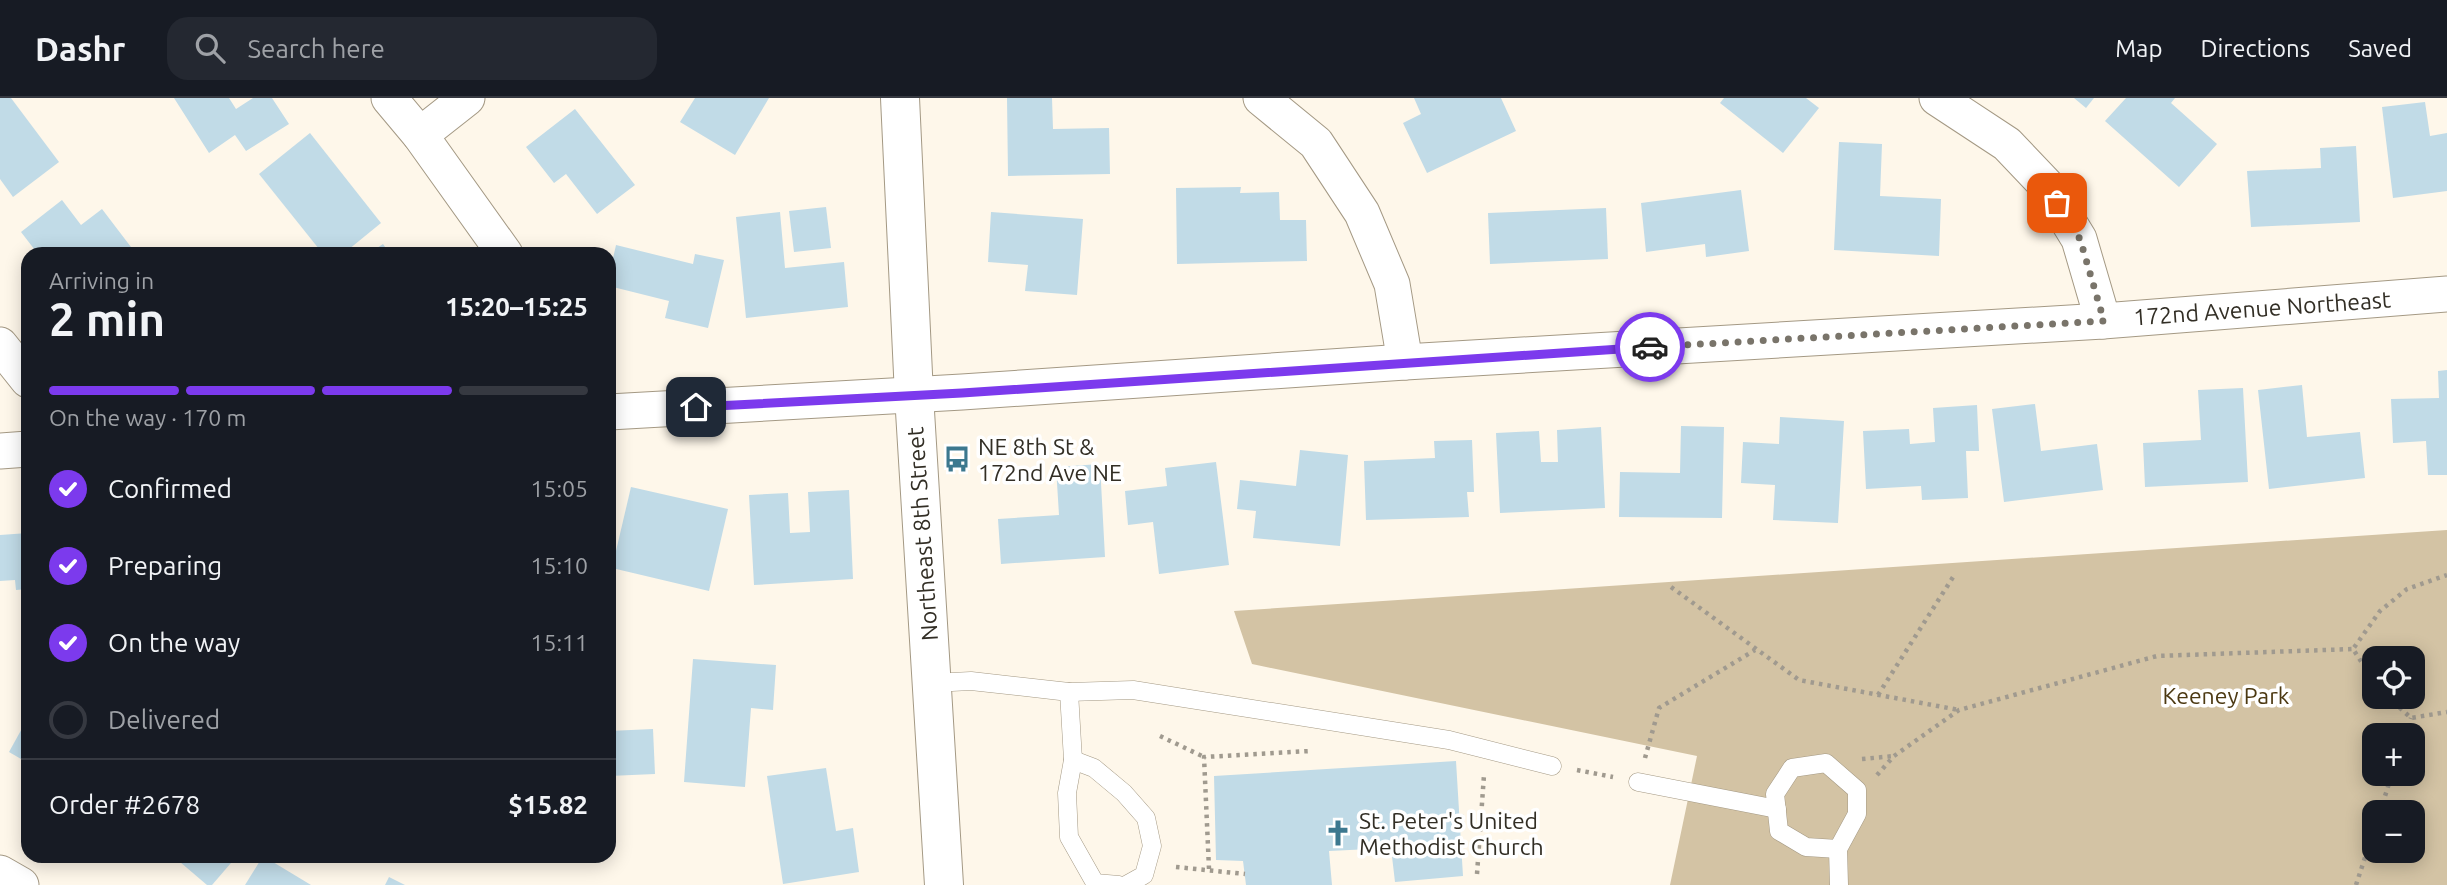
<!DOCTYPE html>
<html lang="en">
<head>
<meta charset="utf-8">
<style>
	:root { --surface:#171b24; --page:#242831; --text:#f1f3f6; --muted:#9ea1a6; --line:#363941; --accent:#7c3aed }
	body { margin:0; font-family:Ubuntu,sans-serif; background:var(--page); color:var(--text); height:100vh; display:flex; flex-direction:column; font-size:26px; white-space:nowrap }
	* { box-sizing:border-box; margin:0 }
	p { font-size:23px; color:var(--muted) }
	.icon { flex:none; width:38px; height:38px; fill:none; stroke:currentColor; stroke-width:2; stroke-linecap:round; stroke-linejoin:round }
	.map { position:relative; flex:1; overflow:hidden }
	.details { position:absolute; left:21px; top:149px; width:595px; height:616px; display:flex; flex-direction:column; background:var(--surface); border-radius:21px; box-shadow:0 4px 18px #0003 }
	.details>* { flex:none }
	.controls { position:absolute; left:2362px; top:548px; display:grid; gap:14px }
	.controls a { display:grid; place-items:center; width:63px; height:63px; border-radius:14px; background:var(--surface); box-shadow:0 4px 18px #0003; font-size:35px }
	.pin { position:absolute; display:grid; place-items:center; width:60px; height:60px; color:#fff; margin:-30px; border-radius:14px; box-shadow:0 4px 10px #0006 }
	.courier { position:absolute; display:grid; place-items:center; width:70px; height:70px; margin:-35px; border:5px solid #7c3aed; border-radius:50%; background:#fff; color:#222; box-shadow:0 2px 9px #0007 }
	.summary em { font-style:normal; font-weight:700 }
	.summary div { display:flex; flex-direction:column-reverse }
	.summary { display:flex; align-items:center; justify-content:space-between; height:119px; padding:0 28px }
	h1 { font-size:46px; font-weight:700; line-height:52px }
	.bar { display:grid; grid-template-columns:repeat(4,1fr); gap:10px 7px; align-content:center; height:84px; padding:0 28px }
	.bar i { height:9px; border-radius:5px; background:var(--line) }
	.bar .selected { background:var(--accent) }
	.bar p { grid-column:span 4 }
	.line { display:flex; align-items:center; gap:18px; padding:0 28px; border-top:2px solid var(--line) }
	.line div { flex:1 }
	ol { padding:0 28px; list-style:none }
	li { display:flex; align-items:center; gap:21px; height:77px }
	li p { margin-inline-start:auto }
	li .icon { padding:7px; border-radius:50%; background:var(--accent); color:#fff; stroke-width:4 }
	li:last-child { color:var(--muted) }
	li i { width:38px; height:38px; border:4px solid var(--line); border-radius:50% }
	header { display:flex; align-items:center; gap:42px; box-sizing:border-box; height:98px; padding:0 35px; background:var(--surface); border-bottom:2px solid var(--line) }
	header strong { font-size:33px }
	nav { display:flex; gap:38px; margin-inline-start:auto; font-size:24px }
	.search { width:490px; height:63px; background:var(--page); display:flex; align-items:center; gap:18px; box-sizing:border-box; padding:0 24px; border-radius:21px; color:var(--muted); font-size:26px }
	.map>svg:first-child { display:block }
	.green { fill:#d3c3a4; fill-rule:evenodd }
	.building { fill:#c1dbe7 }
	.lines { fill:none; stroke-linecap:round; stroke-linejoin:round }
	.service-casing { stroke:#a49984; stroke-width:19 }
	.minor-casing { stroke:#a49984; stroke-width:37 }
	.tertiary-casing { stroke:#a49984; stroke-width:40 }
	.path { stroke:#a09a8f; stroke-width:4.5; stroke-dasharray:3.5 5; stroke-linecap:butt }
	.service { stroke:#fff; stroke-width:18 }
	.minor { stroke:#fff; stroke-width:35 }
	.tertiary { stroke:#fff; stroke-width:38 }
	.done { stroke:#79746a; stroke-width:7; stroke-dasharray:0 12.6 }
	.route { stroke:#7c3aed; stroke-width:9 }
	.labels { text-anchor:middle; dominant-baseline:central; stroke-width:7; stroke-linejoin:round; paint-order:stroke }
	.street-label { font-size:23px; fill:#322e25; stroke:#fff }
	.poi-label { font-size:23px; fill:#322e25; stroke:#fff; text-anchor:start }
	.park-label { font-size:23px; fill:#4c3912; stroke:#fff }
</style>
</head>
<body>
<header>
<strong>Dashr</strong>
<div class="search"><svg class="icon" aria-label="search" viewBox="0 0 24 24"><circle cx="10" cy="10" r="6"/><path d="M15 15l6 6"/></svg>Search here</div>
<nav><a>Map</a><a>Directions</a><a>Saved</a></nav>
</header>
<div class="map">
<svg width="2447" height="787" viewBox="0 0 2447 787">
	<rect width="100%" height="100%" fill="#fef7ea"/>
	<path class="green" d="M 2447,432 L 2447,787 L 1670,787 L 1697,658 L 1252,566 L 1234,513 ZM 2375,560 L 2413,560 L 2413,598 L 2375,598 ZM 2375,637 L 2413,637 L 2413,676 L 2375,676 ZM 2375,714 L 2413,714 L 2413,752 L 2375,752 Z"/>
	<g class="building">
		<path d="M 0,0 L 11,0 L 59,64 L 13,99 L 0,81 Z"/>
		<path d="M 174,0 L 229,0 L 236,11 L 253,0 L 272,0 L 289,26 L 246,53 L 235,37 L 209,55 Z"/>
		<path d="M 695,0 L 769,0 L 735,57 L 680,24 Z"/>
		<path d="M 1007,0 L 1052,0 L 1053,31 L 1109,30 L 1110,76 L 1008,78 Z"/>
		<path d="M 1414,0 L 1501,0 L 1516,33 L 1427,75 L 1403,25 L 1421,16 Z"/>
		<path d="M 1724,0 L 1806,0 L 1819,10 L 1783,55 L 1720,5 Z"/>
		<path d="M 2074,0 L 2094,0 L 2086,10 Z"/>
		<path d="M 2126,0 L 2175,0 L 2171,5 L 2217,46 L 2179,89 L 2105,23 Z"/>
		<path d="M 2425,4 L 2430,38 L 2447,35 L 2447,93 L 2393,100 L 2382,9 Z"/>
		<path d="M 575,11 L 635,87 L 597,116 L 566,76 L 554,85 L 526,49 Z"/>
		<path d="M 310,35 L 381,125 L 343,156 L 323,156 L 259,76 Z"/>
		<path d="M 1839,44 L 1882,46 L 1880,98 L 1941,101 L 1939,158 L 1834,152 Z"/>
		<path d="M 2356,48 L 2360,124 L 2251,129 L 2247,73 L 2321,70 L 2320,50 Z"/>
		<path d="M 1241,89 L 1240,95 L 1279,94 L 1280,122 L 1306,122 L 1307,163 L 1177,166 L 1176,90 Z"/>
		<path d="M 1741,92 L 1749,153 L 1706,159 L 1705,146 L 1646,154 L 1641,105 Z"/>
		<path d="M 62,102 L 81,127 L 102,111 L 134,153 L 130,156 L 38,156 L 21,134 Z"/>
		<path d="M 826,109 L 831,150 L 794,154 L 789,113 Z"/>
		<path d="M 1606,110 L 1608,161 L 1490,166 L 1488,115 Z"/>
		<path d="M 780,114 L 785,170 L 844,164 L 848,209 L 746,220 L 736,119 Z"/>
		<path d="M 991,114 L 1083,121 L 1077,197 L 1025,193 L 1028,167 L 988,164 Z"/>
		<path d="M 383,146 L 390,156 L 368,156 Z"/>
		<path d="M 616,147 L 693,166 L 695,156 L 724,162 L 708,230 L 665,220 L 669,203 L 609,188 L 609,178 Z"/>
		<path d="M 2447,272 L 2447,377 L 2428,377 L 2426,343 L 2393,345 L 2391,301 L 2439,300 L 2438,273 Z"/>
		<path d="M 2302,287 L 2307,339 L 2360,334 L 2365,380 L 2269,391 L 2258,292 Z"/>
		<path d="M 2243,290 L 2248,384 L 2145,389 L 2143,345 L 2201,342 L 2198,292 Z"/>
		<path d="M 2035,306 L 2041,353 L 2097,346 L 2103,392 L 2004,404 L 1992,311 Z"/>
		<path d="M 1977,307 L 1979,353 L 1966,353 L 1968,400 L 1922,402 L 1921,388 L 1866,391 L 1863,333 L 1909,331 L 1910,346 L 1935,344 L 1933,310 Z"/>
		<path d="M 1780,319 L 1844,323 L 1838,425 L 1773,422 L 1775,387 L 1741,385 L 1743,344 L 1779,346 Z"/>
		<path d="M 1681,328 L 1724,329 L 1722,420 L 1619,419 L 1620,374 L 1680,375 Z"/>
		<path d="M 1601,329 L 1605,410 L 1500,415 L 1496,335 L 1539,333 L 1541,364 L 1558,364 L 1557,332 Z"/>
		<path d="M 1472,342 L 1474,394 L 1467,394 L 1469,419 L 1366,422 L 1364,363 L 1435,360 L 1434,343 Z"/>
		<path d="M 1300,352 L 1348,357 L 1340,448 L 1253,440 L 1256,413 L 1237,411 L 1240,382 L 1296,388 Z"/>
		<path d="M 1216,364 L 1229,467 L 1159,476 L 1153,424 L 1128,427 L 1125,393 L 1167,388 L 1165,370 Z"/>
		<path d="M 1100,366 L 1105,459 L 1001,466 L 998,421 L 1059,417 L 1056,369 Z"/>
		<path d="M 631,389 L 728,411 L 709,493 L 612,470 Z"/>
		<path d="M 849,392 L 853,481 L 754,487 L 749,397 L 788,395 L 790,435 L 810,434 L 808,394 Z"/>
		<path d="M 28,435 L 28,491 L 16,492 L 15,482 L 0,483 L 0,437 Z"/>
		<path d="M 693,561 L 776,567 L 773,612 L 751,610 L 745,689 L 684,684 Z"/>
		<path d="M 25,625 L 28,627 L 28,665 L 9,654 Z"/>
		<path d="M 653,631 L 655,676 L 609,678 L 609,633 Z"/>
		<path d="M 1456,663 L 1463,778 L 1395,784 L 1391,750 L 1329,753 L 1332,787 L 1246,787 L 1243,763 L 1216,762 L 1214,678 Z"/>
		<path d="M 826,670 L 836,733 L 853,730 L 859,774 L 783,786 L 767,678 Z"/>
		<path d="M 173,758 L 237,758 L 212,787 L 207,787 Z"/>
		<path d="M 263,758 L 311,787 L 245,787 Z"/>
		<path d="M 389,779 L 405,787 L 385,787 Z"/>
	</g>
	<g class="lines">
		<g class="service-casing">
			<g id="service">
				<path d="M 932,585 L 971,583 L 1069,594 L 1133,592 L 1449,642 L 1552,668"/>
				<path d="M 1069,594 L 1073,662 L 1067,695 L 1069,739 L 1095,785 L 1119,787"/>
				<path d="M 1073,662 L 1094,670 L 1124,695 L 1146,720 L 1152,748 L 1144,777 L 1126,787"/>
				<path d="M 1638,684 L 1777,711"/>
				<path d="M 1838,751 L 1806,749 L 1779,733 L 1775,696 L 1792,670 L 1826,665 L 1857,692 L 1857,716 L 1838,751 L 1839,787"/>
			</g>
		</g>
		<g class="minor-casing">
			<g id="minor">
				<path d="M 389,0 L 420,37 L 505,156"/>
				<path d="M 1261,0 L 1316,45 L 1362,115 L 1392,186 L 1405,264"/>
				<path d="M 1937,0 L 2007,46 L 2046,87 L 2079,141 L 2103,223"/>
				<path d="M 420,37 L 467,0"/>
				<path d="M 0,247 L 28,282"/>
				<path d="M 609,314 L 962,294 L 1405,264 L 2103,223 L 2447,196"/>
				<path d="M 0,353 L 28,351"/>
				<path d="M 0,775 L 21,787"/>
			</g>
		</g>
		<g class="tertiary-casing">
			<path id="tertiary" d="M 900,0 L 914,297 L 944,787"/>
		</g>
		<g class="path">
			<path d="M 1671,489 L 1799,582 L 1959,612"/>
			<path d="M 2375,585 L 2353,551 L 2380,513 L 2407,491 L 2447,477"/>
			<path d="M 1878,597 L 1955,476"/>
			<path d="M 2387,598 L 2411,620 L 2447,614"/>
			<path d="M 2405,637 L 2411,620"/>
			<path d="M 1160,638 L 1204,659"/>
			<path d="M 1645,660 L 1659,610 L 1755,552"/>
			<path d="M 1862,661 L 1894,658"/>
			<path d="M 1577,672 L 1613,679"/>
			<path d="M 1877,677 L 1894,658 L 1959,612 L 2157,558 L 2353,551"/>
			<path d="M 2380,714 L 2392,676"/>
			<path d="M 1460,719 L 1536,720"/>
			<path d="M 1176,769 L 1245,776"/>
			<path d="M 1209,771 L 1204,659 L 1310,653"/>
			<path d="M 1477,776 L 1484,677"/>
			<path d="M 2356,787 L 2375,729"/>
		</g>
		<use href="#service" class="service"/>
		<use href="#minor" class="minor"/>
		<use href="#tertiary" class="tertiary"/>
	</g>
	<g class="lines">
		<path class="done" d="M 1650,249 L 2104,223 L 2080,141 L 2057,105"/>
		<path class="route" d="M 696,309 L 962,295 L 1650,249"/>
	</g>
	<defs>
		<g id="bus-bare" transform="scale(2.1)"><path d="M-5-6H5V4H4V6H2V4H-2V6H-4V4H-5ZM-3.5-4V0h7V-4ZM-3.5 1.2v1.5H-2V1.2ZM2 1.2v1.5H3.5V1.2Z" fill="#3c788f" stroke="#fff" stroke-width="2.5" paint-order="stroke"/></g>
		<g id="church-bare" transform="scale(2.1)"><path d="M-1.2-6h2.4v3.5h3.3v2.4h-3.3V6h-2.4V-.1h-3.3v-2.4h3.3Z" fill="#3c788f" stroke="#fff" stroke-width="2.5" paint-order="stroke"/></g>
	</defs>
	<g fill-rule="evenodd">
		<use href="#bus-bare" x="957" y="361"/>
		<use href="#church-bare" x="1338" y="735"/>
	</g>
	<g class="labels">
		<g class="street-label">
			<text transform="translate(2262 210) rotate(-4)">172nd Avenue Northeast</text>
			<text transform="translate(922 436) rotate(-94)">Northeast 8th Street</text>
		</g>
		<g class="poi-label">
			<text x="978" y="348">NE 8th St &amp;<tspan x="978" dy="26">172nd Ave NE</tspan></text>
			<text x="1359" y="722">St. Peter's United<tspan x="1359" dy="26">Methodist Church</tspan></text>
		</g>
		<g class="park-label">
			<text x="2226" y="597">Keeney Park</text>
		</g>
	</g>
</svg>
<div class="controls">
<a><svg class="icon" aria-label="locate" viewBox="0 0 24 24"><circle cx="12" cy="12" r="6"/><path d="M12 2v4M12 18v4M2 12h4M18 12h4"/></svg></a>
<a>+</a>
<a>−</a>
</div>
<div class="pin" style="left:2057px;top:105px;background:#ea580c"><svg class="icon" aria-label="bag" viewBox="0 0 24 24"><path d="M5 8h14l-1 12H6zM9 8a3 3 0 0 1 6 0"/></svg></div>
<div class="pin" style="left:696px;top:309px;background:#1f2937"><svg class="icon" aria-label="home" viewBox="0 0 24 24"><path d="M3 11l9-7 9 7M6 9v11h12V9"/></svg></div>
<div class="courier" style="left:1650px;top:249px"><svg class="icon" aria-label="car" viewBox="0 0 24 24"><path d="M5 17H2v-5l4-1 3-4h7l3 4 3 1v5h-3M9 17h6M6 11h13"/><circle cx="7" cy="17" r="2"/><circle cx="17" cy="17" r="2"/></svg></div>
<section class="details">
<div class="summary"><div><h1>2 min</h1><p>Arriving in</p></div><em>15:20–15:25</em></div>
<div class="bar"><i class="selected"></i><i class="selected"></i><i class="selected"></i><i></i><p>On the way · 170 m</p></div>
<ol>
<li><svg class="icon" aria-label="check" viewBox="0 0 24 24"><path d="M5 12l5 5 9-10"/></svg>Confirmed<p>15:05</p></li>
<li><svg class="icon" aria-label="check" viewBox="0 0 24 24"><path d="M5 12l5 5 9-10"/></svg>Preparing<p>15:10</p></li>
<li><svg class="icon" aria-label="check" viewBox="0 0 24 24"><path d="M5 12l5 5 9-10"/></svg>On the way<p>15:11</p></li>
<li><i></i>Delivered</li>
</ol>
<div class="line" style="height:91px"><div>Order #2678</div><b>$15.82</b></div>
</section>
</div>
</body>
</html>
